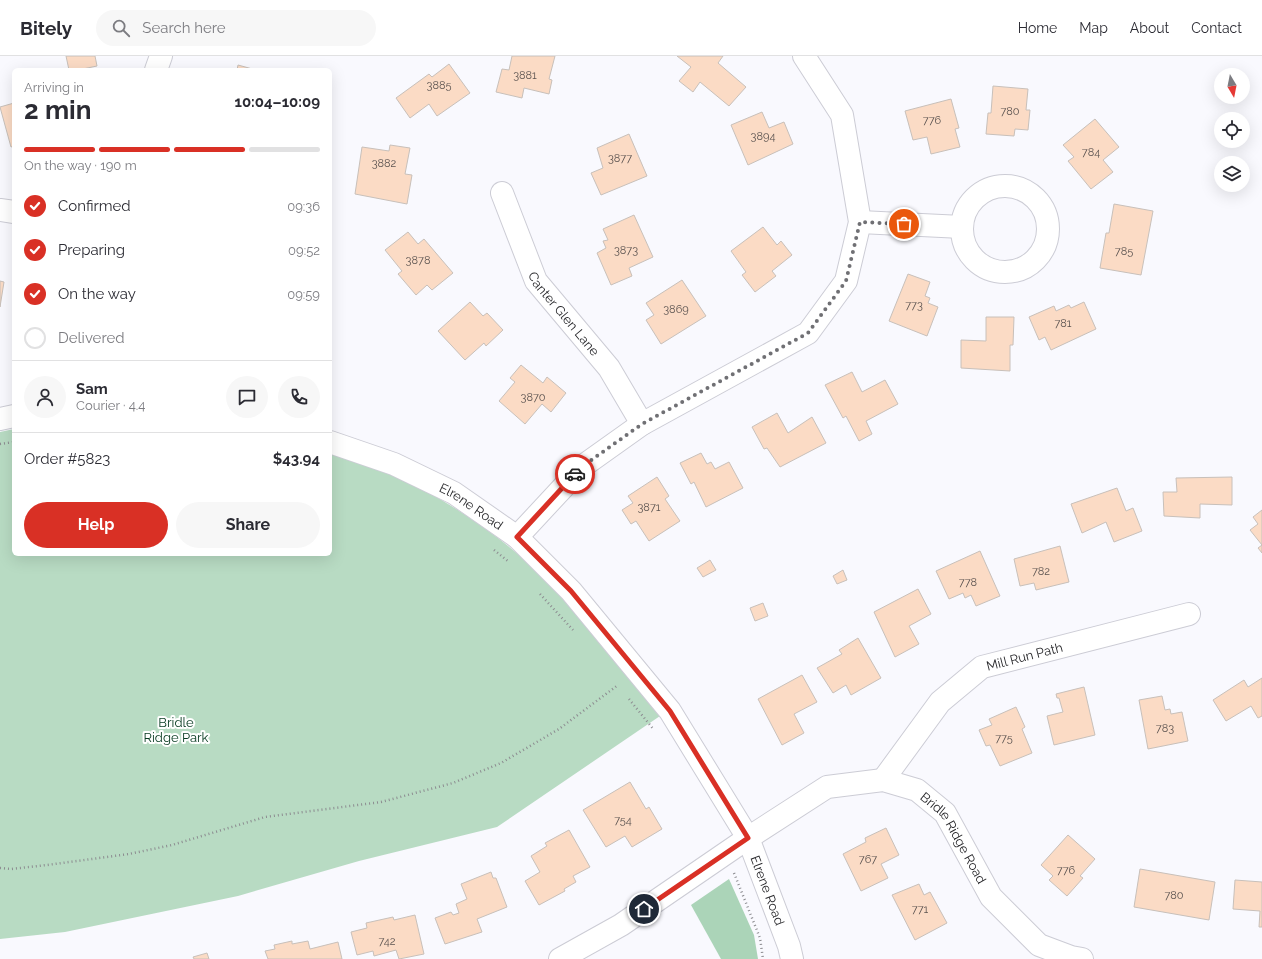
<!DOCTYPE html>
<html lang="en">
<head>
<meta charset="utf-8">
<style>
	:root { --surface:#fff; --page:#f7f7f7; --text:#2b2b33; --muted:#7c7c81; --line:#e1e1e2; --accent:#d93025 }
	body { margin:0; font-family:Raleway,sans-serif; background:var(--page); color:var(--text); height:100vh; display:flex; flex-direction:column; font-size:15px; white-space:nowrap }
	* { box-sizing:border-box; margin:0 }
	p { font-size:13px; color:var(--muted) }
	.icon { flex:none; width:22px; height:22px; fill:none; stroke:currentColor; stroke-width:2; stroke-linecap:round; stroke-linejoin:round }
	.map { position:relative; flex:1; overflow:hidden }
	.sheet { position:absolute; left:12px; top:12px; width:320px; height:488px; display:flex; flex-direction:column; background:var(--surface); border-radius:6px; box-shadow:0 4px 16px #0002 }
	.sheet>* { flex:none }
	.needle { width:26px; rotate:170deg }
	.fabs { position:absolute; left:1214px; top:12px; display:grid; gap:8px }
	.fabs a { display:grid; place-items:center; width:36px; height:36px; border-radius:50%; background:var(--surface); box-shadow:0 4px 16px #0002; font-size:20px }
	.pin { position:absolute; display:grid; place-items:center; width:34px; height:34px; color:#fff; margin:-17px; border:2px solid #fff; border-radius:50%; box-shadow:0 1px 4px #0007 }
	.courier { position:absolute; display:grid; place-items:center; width:40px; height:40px; margin:-20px; border:3px solid #d93025; border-radius:50%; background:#fff; color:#222; box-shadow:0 1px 5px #0007 }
	.summary em { font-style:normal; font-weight:700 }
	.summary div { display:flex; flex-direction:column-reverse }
	.summary { display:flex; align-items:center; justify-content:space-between; height:68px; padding:0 12px }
	h1 { font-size:26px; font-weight:700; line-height:30px }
	.bar { display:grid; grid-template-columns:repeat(4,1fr); gap:6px 4px; align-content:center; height:48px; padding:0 12px }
	.bar i { height:5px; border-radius:3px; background:var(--line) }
	.bar .active { background:var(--accent) }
	.bar p { grid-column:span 4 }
	.line { display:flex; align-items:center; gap:10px; padding:0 12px; border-top:1px solid var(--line) }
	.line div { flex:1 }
	.round { display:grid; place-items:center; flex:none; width:42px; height:42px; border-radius:21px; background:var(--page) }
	ol { padding:0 12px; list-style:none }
	li { display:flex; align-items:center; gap:12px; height:44px }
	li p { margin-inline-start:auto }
	li .icon { padding:4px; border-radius:50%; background:var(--accent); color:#fff; stroke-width:4 }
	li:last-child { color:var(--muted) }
	li i { width:22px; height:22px; border:2px solid var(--line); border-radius:50% }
	.primary-button { display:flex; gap:8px; margin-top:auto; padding:8px 12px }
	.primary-button a { flex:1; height:46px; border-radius:24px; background:var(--accent); color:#fff; font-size:16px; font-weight:700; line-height:46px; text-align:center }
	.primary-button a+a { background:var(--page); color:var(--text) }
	header { display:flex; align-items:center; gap:24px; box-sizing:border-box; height:56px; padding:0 20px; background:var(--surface); border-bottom:1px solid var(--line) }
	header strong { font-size:19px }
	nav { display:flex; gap:22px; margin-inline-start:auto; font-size:14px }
	.search { width:280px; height:36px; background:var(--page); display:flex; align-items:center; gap:10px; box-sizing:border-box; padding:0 14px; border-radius:22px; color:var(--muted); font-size:15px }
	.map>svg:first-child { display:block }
	.green { fill:#b8dbc3 }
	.forest { fill:#abd4b8 }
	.building { fill:#fbdbc5; stroke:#c8c0ba }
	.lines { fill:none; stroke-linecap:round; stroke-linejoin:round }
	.minor-casing { stroke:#ccccd5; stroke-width:24 }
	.path { stroke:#8c8c90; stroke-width:2.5; stroke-dasharray:1 3; stroke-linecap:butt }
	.minor { stroke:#fff; stroke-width:22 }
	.done { stroke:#707074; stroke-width:4; stroke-dasharray:0 7.2 }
	.route { stroke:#d93025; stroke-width:5 }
	.labels { text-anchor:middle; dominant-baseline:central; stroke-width:4; stroke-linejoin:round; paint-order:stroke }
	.number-label { font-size:11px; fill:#5c5451 }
	.street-label { font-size:13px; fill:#27272a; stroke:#fff }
	.park-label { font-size:13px; fill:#04381e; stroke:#fff }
</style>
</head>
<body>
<header>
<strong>Bitely</strong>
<div class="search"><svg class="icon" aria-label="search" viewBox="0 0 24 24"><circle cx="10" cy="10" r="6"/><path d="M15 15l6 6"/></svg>Search here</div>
<nav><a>Home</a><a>Map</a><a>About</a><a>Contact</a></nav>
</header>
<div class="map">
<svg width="1262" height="903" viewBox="0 0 1262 903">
	<rect width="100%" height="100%" fill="#f9f9fe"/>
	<path class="green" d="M 14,373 L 14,498 L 330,498 L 330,398 C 401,412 481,464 534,512 C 545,521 554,533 563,543 C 597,581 628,621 660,660 L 497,771 L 359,805 L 238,840 L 65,876 L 0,883 L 0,376 Z"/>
	<path class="forest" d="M 729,823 L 754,879 L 758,903 L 721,903 L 691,849 Z"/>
	<g class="building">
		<path d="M 66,0 L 95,0 L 97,10 L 78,14 L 69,14 Z"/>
		<path d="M 512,0 L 555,0 L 549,23 L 552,24 L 549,38 L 524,32 L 522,42 L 496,36 L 502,13 L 509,14 Z"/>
		<path d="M 677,0 L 723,0 L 718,7 L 746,31 L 729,50 L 700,26 L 693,36 L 679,25 L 691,11 Z"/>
		<path d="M 449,8 L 470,37 L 437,60 L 429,48 L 410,62 L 396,42 L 429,18 L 432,21 Z"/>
		<path d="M 238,9 L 256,14 L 237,14 Z"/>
		<path d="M 993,30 L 1028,33 L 1026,54 L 1030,54 L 1028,74 L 1015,73 L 1014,80 L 986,78 L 988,57 L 991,57 Z"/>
		<path d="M 951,43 L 959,72 L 955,73 L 960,91 L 931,98 L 927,81 L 913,84 L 905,55 Z"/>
		<path d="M 14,47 L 14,90 L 11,91 L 0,51 Z"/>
		<path d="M 762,56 L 769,72 L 784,66 L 793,88 L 748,109 L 731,69 Z"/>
		<path d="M 1095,63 L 1119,91 L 1103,104 L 1113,116 L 1091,133 L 1068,105 L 1074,101 L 1063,89 Z"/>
		<path d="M 629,78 L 647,120 L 601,139 L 591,117 L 603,112 L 597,92 Z"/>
		<path d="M 390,89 L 410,92 L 405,118 L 412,119 L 407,148 L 355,138 L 362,91 L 389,95 Z"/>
		<path d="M 1114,148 L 1153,155 L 1141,219 L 1100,212 L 1106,177 L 1109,177 Z"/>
		<path d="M 634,159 L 653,201 L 629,212 L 632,220 L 611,229 L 597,197 L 606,192 L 603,185 L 608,184 L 603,173 Z"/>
		<path d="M 763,171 L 777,189 L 781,185 L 792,199 L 772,215 L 776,220 L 755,236 L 742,219 L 746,216 L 731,195 Z"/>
		<path d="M 408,176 L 418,188 L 424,183 L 453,217 L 432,234 L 427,229 L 416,239 L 398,218 L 402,215 L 385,194 Z"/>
		<path d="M 908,218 L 930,226 L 925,240 L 930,242 L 928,247 L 938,251 L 927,280 L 889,265 Z"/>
		<path d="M 682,224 L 706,260 L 661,288 L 646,264 L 654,259 L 646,247 Z"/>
		<path d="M 0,225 L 4,226 L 0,251 Z"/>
		<path d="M 470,246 L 483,260 L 487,257 L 503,274 L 486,290 L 484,287 L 465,304 L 438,275 Z"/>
		<path d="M 1084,246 L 1096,273 L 1051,294 L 1045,281 L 1039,284 L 1029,261 L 1054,250 L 1056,255 L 1069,249 L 1071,252 Z"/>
		<path d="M 986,261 L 1014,261 L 1013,289 L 1010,289 L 1010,315 L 961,312 L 961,284 L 986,285 Z"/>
		<path d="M 521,309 L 543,327 L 547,321 L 566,337 L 551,356 L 542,348 L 525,368 L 499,345 L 515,326 L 510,322 Z"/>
		<path d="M 852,316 L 862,336 L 885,324 L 898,348 L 866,365 L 872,378 L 859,385 L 846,360 L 843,362 L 825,329 Z"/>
		<path d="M 777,357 L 788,377 L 812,361 L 826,387 L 780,411 L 767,392 L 764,393 L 752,371 Z"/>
		<path d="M 701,397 L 707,408 L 711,406 L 715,413 L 729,406 L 743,432 L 706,451 L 694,426 L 691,428 L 680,407 Z"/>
		<path d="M 657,421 L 669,440 L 665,443 L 680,465 L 649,485 L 636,465 L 631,468 L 622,454 L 633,447 L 628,440 Z"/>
		<path d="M 1232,421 L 1232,449 L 1200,448 L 1200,462 L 1164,460 L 1163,436 L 1177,436 L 1176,422 Z"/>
		<path d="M 1117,432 L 1126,455 L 1133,452 L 1142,475 L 1114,486 L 1106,466 L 1082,477 L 1071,448 Z"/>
		<path d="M 1262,454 L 1262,497 L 1258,492 L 1262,489 L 1250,474 L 1258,468 L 1253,461 Z"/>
		<path d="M 1060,490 L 1069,526 L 1036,534 L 1034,527 L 1020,530 L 1014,503 Z"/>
		<path d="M 980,495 L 1000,540 L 976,550 L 971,539 L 965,542 L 963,537 L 949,543 L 936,515 Z"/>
		<path d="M 710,504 L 716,514 L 703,521 L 697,512 Z"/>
		<path d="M 843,514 L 847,524 L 837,528 L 833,520 Z"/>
		<path d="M 918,533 L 931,558 L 909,570 L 919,588 L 895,601 L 874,556 Z"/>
		<path d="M 763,547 L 768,560 L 755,565 L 750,552 Z"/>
		<path d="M 858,582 L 881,622 L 851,639 L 846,629 L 833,637 L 817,612 L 842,598 L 839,594 Z"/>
		<path d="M 802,619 L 817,646 L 794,658 L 804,677 L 782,689 L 758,643 Z"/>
		<path d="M 1262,622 L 1262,660 L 1258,662 L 1251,650 L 1226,665 L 1213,644 L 1244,624 L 1248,631 Z"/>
		<path d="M 1084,631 L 1095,679 L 1054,689 L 1047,660 L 1063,656 L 1059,642 L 1057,642 L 1056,638 Z"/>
		<path d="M 1162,640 L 1165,654 L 1170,653 L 1171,658 L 1182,656 L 1188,685 L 1148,693 L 1139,644 Z"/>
		<path d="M 1016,651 L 1025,671 L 1022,673 L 1032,697 L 1000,710 L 990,689 L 986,690 L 979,674 L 992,669 L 989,663 Z"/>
		<path d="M 630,726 L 646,753 L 649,751 L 662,773 L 632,791 L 625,780 L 606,791 L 583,754 Z"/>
		<path d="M 886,772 L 899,799 L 881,808 L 888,822 L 861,835 L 843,798 L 866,786 L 865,782 Z"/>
		<path d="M 569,774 L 590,811 L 573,820 L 576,826 L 564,833 L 565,835 L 539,849 L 525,825 L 540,816 L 531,800 L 547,790 L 545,787 Z"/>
		<path d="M 1068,779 L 1095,803 L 1080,820 L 1083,822 L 1067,840 L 1049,824 L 1053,820 L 1041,809 Z"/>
		<path d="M 1140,813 L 1215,826 L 1209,864 L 1134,851 Z"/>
		<path d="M 491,816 L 493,822 L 496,822 L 507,851 L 477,863 L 482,876 L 445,888 L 435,862 L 451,856 L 453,859 L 459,857 L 456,848 L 467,843 L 461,828 Z"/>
		<path d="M 1235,824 L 1262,826 L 1262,871 L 1259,871 L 1260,855 L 1233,853 Z"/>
		<path d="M 919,828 L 924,839 L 930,836 L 947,867 L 915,884 L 892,839 Z"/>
		<path d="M 415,859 L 424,898 L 399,903 L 396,894 L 374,900 L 373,895 L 357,899 L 351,876 L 367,872 L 366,867 L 393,861 L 394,864 Z"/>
		<path d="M 292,885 L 292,888 L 308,885 L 310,893 L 338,886 L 342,903 L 268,903 L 265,895 L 275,893 L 274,889 Z"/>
		<path d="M 207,897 L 209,903 L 194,903 L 193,901 Z"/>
	</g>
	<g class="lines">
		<g class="minor-casing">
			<g id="minor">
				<path d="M 156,14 L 161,0"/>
				<circle cx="1005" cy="173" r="43"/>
				<path id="s1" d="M 502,137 L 536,225 L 609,312 L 642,368"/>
				<path d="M 0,154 L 14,156"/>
				<path d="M 860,166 L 962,171"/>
				<path d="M 0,363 L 14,360"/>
				<path id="s2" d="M 330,386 L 394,408 L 454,437 L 517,481 L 571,535 L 670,655 L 748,782 L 789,890 L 792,903"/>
				<path d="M 517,481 L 583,410 L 642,368 L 808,277 L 846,225 L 860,166 L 842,59 L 804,0"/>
				<path id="s3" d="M 883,724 L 940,646 L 982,611 L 1189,558"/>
				<path id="s4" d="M 560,903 L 621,869 L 748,782 L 827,731 L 883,724 L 917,734 L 945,757 L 991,841 L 1039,889 L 1071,901 L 1082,903"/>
			</g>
		</g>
		<g class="path">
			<path d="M 0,388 L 14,386"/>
			<path d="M 494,494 L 509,506"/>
			<path d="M 540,538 L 573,574"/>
			<path d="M 629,643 L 654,674"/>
			<path d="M 0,812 L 11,813 L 47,809 L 129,798 L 172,789 L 265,761 L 381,746 L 453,727 L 501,707 L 559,673 L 618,629"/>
			<path d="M 734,817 L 760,882 L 763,903"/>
		</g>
		<use href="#minor" class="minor"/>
	</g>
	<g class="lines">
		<path class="done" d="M 575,418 L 583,410 L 642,368 L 808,277 L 846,225 L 860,166 L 904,168"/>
		<path class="route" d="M 575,418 L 517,481 L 571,535 L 670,655 L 748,782 L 644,853"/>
	</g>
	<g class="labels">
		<g class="number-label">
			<text x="525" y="19">3881</text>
			<text x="439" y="29">3885</text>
			<text x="1010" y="55">780</text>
			<text x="932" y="64">776</text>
			<text x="763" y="80">3894</text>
			<text x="1091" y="96">784</text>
			<text x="620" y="102">3877</text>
			<text x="384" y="107">3882</text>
			<text x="626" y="194">3873</text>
			<text x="1124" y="195">785</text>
			<text x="418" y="204">3878</text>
			<text x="914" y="249">773</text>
			<text x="676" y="253">3869</text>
			<text x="1063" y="267">781</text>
			<text x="533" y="341">3870</text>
			<text x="649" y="451">3871</text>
			<text x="1041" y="515">782</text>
			<text x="968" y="526">778</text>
			<text x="1165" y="672">783</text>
			<text x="1004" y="682">775</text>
			<text x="623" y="764">754</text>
			<text x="868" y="803">767</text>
			<text x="1066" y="814">776</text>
			<text x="1174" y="839">780</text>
			<text x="920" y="853">771</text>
			<text x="387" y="885">742</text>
		</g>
		<g class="street-label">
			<text stroke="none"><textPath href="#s1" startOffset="137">Canter Glen Lane</textPath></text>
			<text stroke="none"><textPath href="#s2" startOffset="156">Elrene Road</textPath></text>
			<text stroke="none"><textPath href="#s3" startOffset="195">Mill Run Path</textPath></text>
			<text stroke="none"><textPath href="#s4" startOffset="471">Bridle Ridge Road</textPath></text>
			<text stroke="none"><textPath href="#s2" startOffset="648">Elrene Road</textPath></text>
		</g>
		<g class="park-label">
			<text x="176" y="666">Bridle<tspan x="176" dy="15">Ridge Park</tspan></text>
		</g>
	</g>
</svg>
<div class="fabs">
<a><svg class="needle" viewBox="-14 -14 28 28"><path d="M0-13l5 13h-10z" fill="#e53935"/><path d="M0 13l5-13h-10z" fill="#7c7c81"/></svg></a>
<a><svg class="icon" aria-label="locate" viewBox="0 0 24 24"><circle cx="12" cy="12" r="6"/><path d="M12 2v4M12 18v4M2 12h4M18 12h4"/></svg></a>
<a><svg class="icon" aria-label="layers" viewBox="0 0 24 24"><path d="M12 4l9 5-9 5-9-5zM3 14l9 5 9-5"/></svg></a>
</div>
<div class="pin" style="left:904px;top:168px;background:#ea580c"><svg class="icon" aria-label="bag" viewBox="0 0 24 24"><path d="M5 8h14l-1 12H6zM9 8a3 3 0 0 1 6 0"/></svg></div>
<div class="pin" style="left:644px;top:853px;background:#1f2937"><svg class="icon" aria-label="home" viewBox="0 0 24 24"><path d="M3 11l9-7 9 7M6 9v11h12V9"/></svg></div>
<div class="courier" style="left:575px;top:418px"><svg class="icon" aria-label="car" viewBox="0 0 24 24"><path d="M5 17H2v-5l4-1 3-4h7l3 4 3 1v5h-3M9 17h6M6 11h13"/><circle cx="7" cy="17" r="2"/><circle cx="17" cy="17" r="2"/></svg></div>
<section class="sheet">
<div class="summary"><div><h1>2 min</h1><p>Arriving in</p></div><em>10:04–10:09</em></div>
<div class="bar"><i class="active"></i><i class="active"></i><i class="active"></i><i></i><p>On the way · 190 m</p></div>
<ol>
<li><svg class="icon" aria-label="check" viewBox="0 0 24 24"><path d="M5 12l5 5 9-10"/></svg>Confirmed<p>09:36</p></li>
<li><svg class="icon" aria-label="check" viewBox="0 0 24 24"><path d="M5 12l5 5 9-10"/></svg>Preparing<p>09:52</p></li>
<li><svg class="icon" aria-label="check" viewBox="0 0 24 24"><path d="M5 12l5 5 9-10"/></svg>On the way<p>09:59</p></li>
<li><i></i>Delivered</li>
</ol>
<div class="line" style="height:72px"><a class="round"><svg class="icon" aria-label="person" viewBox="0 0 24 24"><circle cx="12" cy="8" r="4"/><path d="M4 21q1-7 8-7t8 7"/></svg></a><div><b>Sam</b><p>Courier · 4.4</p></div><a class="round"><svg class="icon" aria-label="chat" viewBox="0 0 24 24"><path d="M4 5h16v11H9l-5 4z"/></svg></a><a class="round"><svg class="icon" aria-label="phone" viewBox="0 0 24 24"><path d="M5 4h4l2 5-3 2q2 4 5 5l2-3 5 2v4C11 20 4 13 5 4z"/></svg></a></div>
<div class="line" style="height:52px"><div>Order #5823</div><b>$43.94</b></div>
<div class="primary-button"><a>Help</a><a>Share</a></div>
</section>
</div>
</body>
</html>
